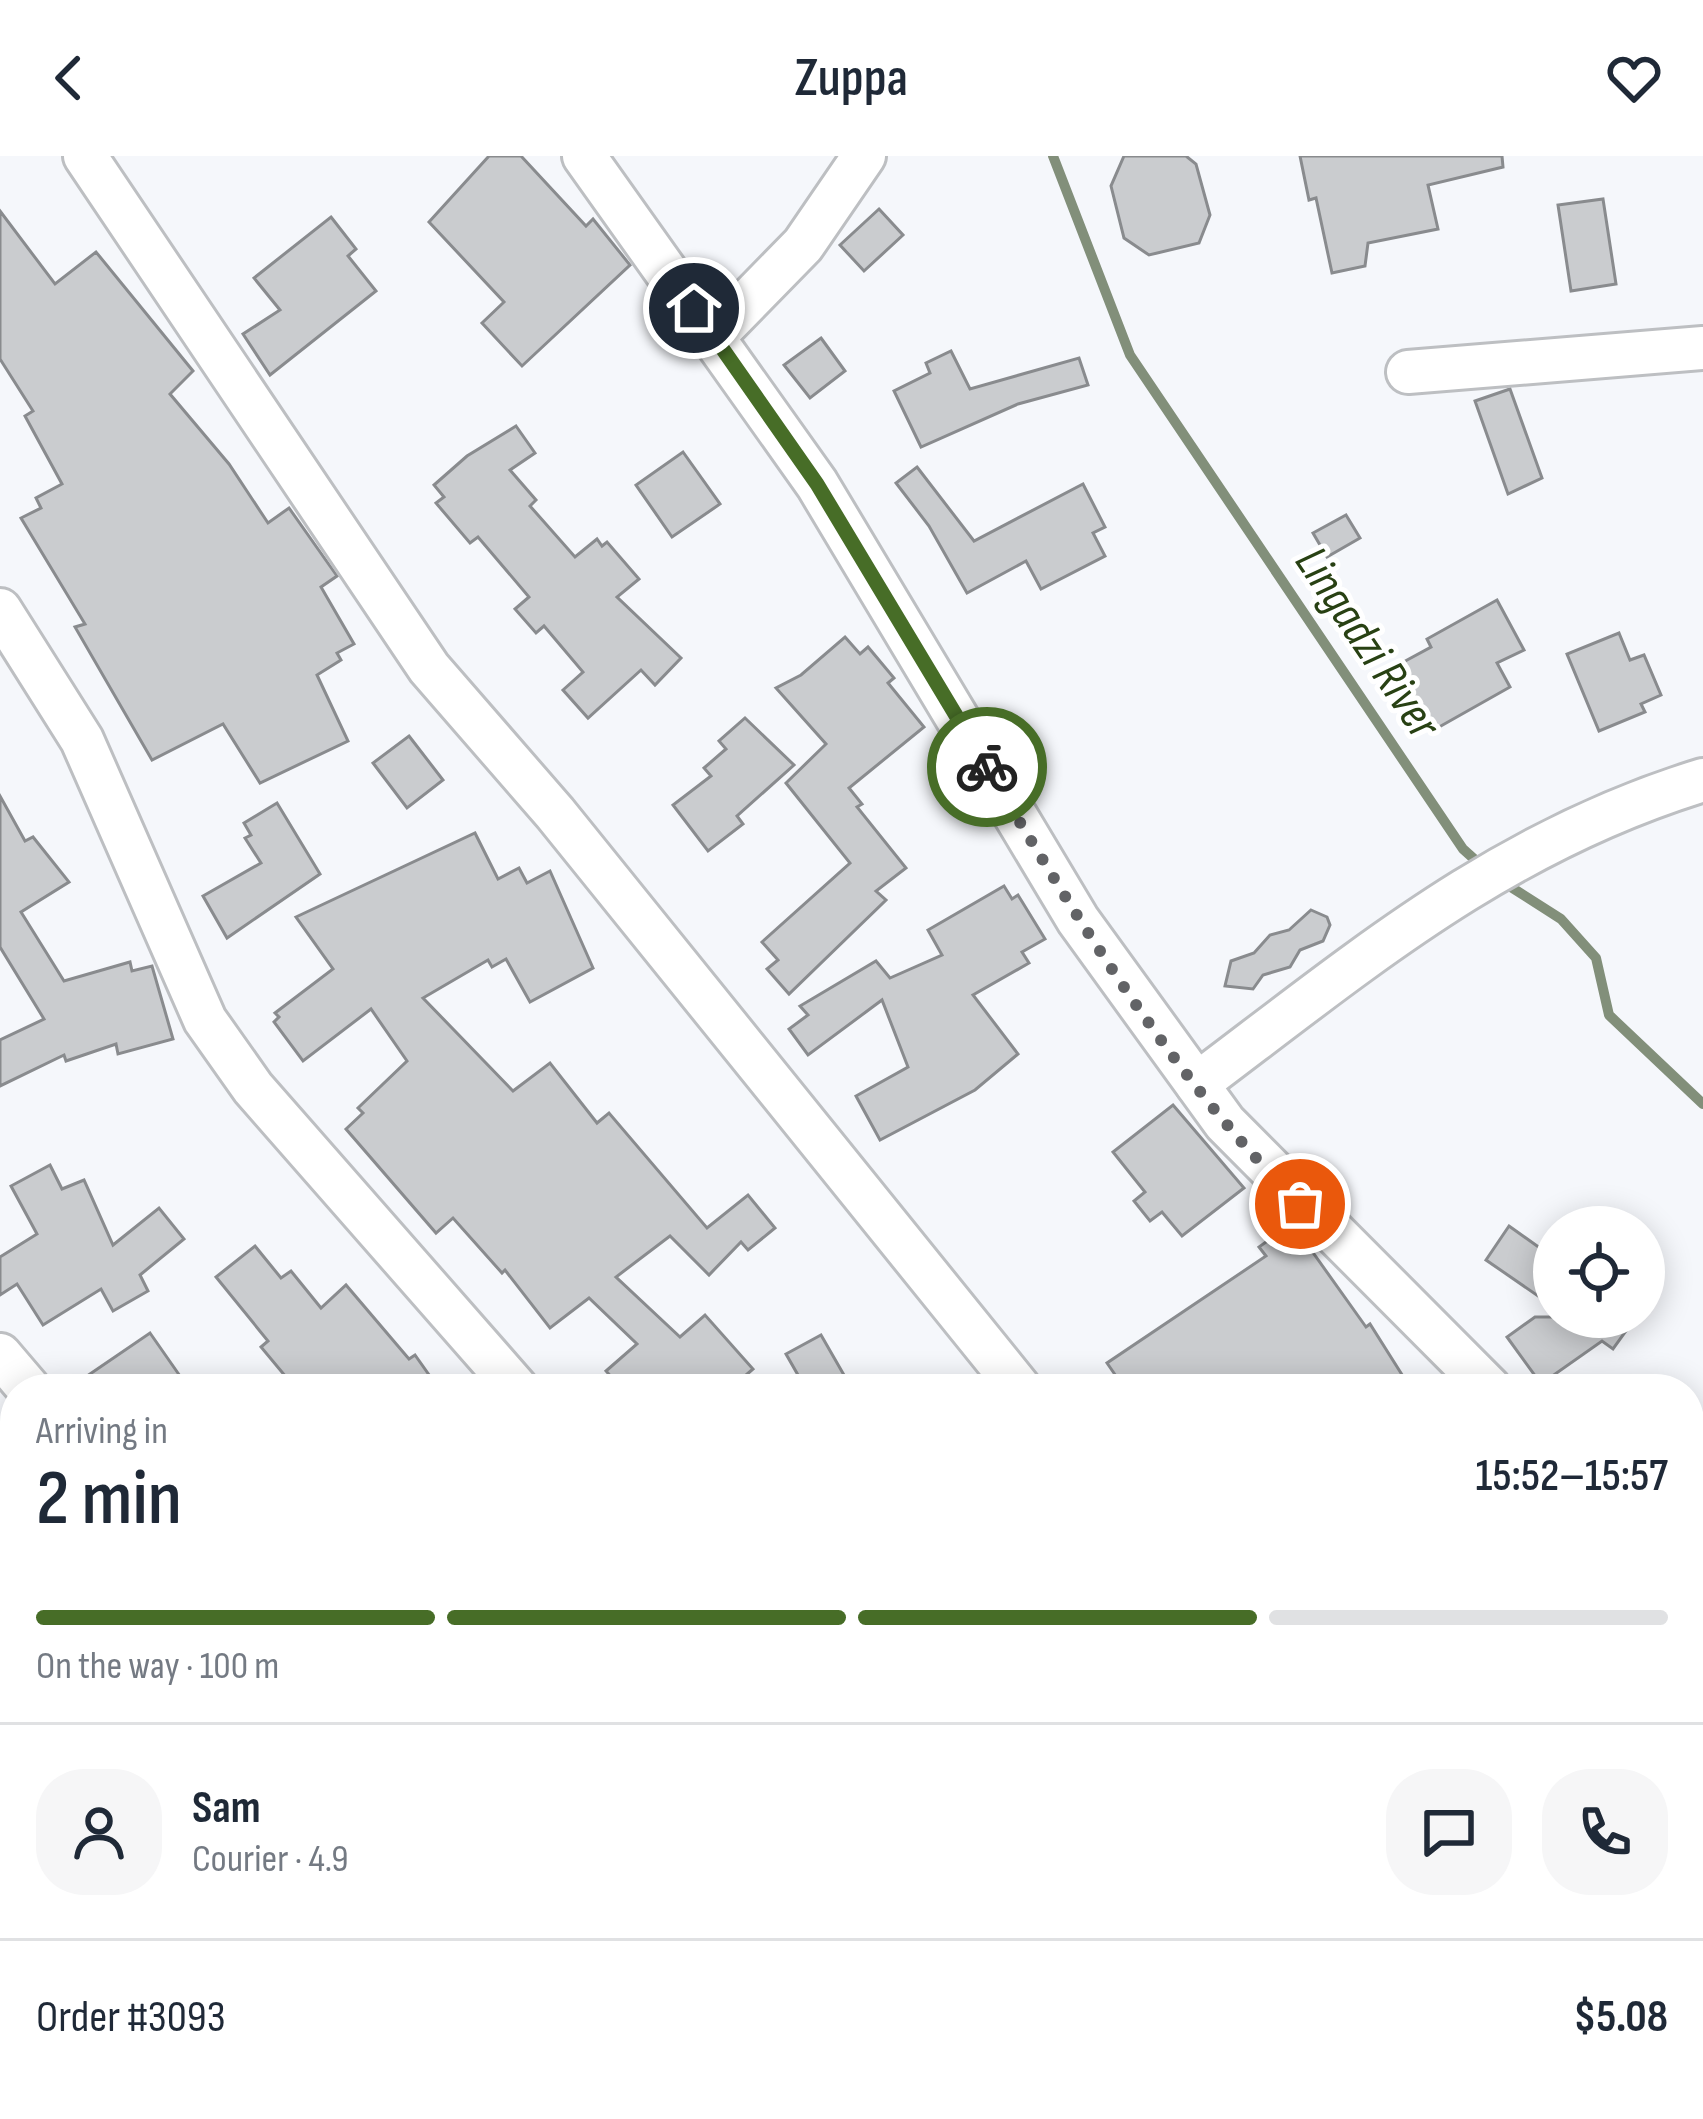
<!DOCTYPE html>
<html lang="en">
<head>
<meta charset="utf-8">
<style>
	:root { --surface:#fff; --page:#f6f6f7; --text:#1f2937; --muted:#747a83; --line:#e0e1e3; --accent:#476d27 }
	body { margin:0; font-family:"Sofia Sans Condensed",sans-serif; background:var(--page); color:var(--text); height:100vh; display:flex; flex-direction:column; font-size:45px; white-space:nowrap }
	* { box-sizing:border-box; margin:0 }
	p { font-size:39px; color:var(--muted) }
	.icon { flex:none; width:66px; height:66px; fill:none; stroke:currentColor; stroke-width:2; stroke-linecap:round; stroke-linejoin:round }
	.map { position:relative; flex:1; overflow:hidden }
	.drawer { position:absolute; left:0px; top:1218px; width:1704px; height:747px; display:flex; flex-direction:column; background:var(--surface); border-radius:48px 48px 0 0; box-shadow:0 6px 30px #0003 }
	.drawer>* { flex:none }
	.fabs { position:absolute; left:1533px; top:1050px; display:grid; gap:24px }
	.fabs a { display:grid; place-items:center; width:132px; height:132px; border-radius:50%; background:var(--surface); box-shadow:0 6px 30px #0003; font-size:60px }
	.pin { position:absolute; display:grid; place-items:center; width:102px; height:102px; color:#fff; margin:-51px; border:6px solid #fff; border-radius:50%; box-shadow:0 3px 12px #0007 }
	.courier { position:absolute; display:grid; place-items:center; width:120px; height:120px; margin:-60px; border:9px solid #476d27; border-radius:50%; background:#fff; color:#222; box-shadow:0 3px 15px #0007 }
	.head em { font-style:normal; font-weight:600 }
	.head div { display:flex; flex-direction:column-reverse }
	.head { display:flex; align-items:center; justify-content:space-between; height:204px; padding:0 36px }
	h1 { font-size:78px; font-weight:600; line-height:90px }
	.bar { display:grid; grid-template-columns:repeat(4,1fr); gap:18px 12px; align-content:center; height:144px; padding:0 36px }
	.bar i { height:15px; border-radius:9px; background:var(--line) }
	.bar .on { background:var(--accent) }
	.bar p { grid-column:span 4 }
	.line { display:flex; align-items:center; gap:30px; padding:0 36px; border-top:3px solid var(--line) }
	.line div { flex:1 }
	.round { display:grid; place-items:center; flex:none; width:126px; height:126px; border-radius:48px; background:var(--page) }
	header { display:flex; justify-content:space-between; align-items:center; height:156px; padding:0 36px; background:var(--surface); font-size:54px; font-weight:600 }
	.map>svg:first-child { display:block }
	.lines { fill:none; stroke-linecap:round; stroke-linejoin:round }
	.stream { stroke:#828f7a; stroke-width:10 }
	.building { fill:#cacccf; stroke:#898b8e; stroke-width:3 }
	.street-casing { stroke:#bdbfc2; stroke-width:48 }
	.street { stroke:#fff; stroke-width:42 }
	.done { stroke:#626366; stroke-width:12; stroke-dasharray:0 21.6 }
	.route { stroke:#476d27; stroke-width:15 }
	.labels { text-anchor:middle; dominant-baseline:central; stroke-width:10; stroke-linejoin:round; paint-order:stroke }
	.water-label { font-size:48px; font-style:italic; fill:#284113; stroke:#fff }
</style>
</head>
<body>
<header><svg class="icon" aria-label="back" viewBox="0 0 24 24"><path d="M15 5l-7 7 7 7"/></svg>Zuppa<svg class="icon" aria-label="heart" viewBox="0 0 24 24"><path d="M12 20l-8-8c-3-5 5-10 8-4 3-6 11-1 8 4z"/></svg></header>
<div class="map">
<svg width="1703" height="1963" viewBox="0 0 1703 1963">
	<rect width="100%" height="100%" fill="#f5f7fb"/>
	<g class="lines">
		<g class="stream">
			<path d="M 1053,0 L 1130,199 L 1463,693 L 1483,711"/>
			<path d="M 1503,726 L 1561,763 L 1596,802 L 1609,859 L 1703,948"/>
		</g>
	</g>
	<g class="building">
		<path d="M 489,0 L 521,0 L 586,70 L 593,63 L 630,109 L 522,210 L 482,167 L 504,146 L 429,66 Z"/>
		<path d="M 1124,0 L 1186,0 L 1196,8 L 1210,59 L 1199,87 L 1149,99 L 1124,82 L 1111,30 Z"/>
		<path d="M 1300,0 L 1502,0 L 1503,11 L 1428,29 L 1438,73 L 1368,87 L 1365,110 L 1332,117 L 1316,42 L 1309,44 Z"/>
		<path d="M 1603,43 L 1616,128 L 1571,135 L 1558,49 Z"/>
		<path d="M 879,53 L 903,79 L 864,115 L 840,89 Z"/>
		<path d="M 0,55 L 55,128 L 96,96 L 193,215 L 170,238 L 229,308 L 268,367 L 289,352 L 337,420 L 321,431 L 354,488 L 337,497 L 341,504 L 317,519 L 348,585 L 260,627 L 223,568 L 152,604 L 75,471 L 85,468 L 21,362 L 41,352 L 36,342 L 62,328 L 25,260 L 33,255 L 0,203 Z"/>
		<path d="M 331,61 L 356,93 L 348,100 L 376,135 L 270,219 L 243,178 L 280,154 L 254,122 Z"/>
		<path d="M 821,182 L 845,215 L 810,242 L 784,209 Z"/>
		<path d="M 951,195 L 970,233 L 1079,202 L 1088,229 L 1018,248 L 921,291 L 894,235 L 930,217 L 926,207 Z"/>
		<path d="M 1510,233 L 1542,322 L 1508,338 L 1475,245 Z"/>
		<path d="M 516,270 L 535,297 L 510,314 L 536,344 L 530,350 L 575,401 L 597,383 L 602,390 L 607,386 L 639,423 L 617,441 L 681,502 L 655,529 L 641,514 L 588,562 L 563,534 L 583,516 L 544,470 L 536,477 L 515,453 L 529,441 L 478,381 L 470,387 L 436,347 L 444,341 L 434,329 L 467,300 Z"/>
		<path d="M 683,296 L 720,348 L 672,381 L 636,329 Z"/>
		<path d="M 917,311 L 974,385 L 1083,328 L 1105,371 L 1093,377 L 1105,400 L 1041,433 L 1026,405 L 967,437 L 929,370 L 896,327 Z"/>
		<path d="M 1346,359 L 1360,382 L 1327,401 L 1313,377 Z"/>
		<path d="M 1497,444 L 1524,494 L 1497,507 L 1510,531 L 1432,575 L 1396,510 L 1431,491 L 1427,483 Z"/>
		<path d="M 1619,477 L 1630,504 L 1644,499 L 1661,539 L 1641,548 L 1645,556 L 1599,575 L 1567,498 Z"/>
		<path d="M 845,481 L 860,498 L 868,491 L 894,522 L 888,527 L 924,571 L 849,632 L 862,648 L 857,651 L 906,712 L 876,735 L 886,744 L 789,838 L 767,813 L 778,804 L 762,786 L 850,707 L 786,627 L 826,588 L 776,532 L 801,519 Z"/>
		<path d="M 745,562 L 794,609 L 737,660 L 743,668 L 708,695 L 673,649 L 711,620 L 704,612 L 726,593 L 719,585 Z"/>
		<path d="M 409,580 L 443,624 L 407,652 L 373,607 Z"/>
		<path d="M 0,640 L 25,685 L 33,681 L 69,726 L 21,756 L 64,825 L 130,806 L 132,815 L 152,810 L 173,883 L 118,898 L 116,888 L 66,905 L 64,899 L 0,930 L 0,884 L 44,863 L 0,791 Z"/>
		<path d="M 277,647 L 320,718 L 227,782 L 203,740 L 261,707 L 245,682 L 251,679 L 244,667 Z"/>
		<path d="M 475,677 L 498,723 L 519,712 L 527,727 L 550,715 L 593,812 L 530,846 L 506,803 L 492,811 L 488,804 L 423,842 L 513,935 L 550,907 L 597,967 L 609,957 L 707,1072 L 748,1039 L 775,1072 L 748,1094 L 741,1086 L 709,1119 L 670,1080 L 616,1121 L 680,1181 L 705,1159 L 753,1213 L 730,1233 L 622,1233 L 606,1215 L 637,1188 L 589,1142 L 550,1172 L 505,1114 L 502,1117 L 453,1062 L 436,1077 L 346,973 L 363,957 L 358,952 L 407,905 L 371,853 L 303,905 L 274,866 L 279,861 L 275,857 L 333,813 L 296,761 Z"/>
		<path d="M 1004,730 L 1012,743 L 1018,739 L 1045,783 L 1022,796 L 1029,807 L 973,839 L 1018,898 L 975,934 L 880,984 L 856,940 L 908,911 L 882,844 L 808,899 L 789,873 L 808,859 L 800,850 L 876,805 L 890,822 L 942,799 L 928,774 Z"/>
		<path d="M 1311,754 L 1327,761 L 1330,769 L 1323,785 L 1300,794 L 1290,811 L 1263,819 L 1253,833 L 1225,830 L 1231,805 L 1254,797 L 1270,779 L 1289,774 Z"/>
		<path d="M 1173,949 L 1244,1032 L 1182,1080 L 1162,1056 L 1150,1065 L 1134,1045 L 1145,1036 L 1113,996 Z"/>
		<path d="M 50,1009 L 62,1033 L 84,1024 L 113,1089 L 159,1052 L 184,1083 L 140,1119 L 148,1135 L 113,1155 L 101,1133 L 43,1169 L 17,1128 L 0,1139 L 0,1101 L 37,1078 L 11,1030 Z"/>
		<path d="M 1509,1070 L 1554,1102 L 1554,1151 L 1486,1104 Z"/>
		<path d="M 1284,1073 L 1289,1080 L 1299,1077 L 1366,1171 L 1370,1168 L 1411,1233 L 1125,1233 L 1107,1207 L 1266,1100 L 1259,1091 Z"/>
		<path d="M 255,1090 L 281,1122 L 291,1115 L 321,1152 L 346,1129 L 409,1203 L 415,1199 L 439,1233 L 296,1233 L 261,1191 L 268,1185 L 216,1121 Z"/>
		<path d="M 1535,1161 L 1636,1161 L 1613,1193 L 1602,1185 L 1541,1228 L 1507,1181 Z"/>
		<path d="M 150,1177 L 180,1220 L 160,1233 L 68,1233 Z"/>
		<path d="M 821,1179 L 852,1233 L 806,1233 L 786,1198 Z"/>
	</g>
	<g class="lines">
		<g class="street-casing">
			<g id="street">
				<path d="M 85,0 L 429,512 L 555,657 L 1020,1233"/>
				<path d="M 584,0 L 817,328 L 1078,764 L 1225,967 L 1490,1233"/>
				<path d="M 714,180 L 803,89 L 864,0"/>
				<path d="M 1408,216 L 1703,192"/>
				<path d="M 0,454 L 82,584 L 205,864 L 253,932 L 517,1233"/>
				<path d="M 1197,928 C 1363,803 1501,686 1703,624"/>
				<path d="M 0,1199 L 29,1233"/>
				<path d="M 1689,1478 L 1703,1497"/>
				<path d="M 0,1710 L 15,1726"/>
				<path d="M 230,1950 L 243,1963"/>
				<path d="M 683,1950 L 695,1963"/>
				<path d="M 1154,1950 L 1162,1963"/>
				<path d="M 1578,1950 L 1587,1963"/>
			</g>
		</g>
		<use href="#street" class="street"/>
	</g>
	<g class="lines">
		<path class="done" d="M 987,611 C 1078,764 1173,923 1300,1048"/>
		<path class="route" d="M 694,152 L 817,328 L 987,611"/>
	</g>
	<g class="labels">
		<g class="water-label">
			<text transform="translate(1367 487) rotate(56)">Lingadzi River</text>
		</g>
	</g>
</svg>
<div class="fabs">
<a><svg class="icon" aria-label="locate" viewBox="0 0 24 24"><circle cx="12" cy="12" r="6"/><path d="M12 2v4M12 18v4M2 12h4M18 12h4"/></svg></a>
</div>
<div class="pin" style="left:1300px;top:1048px;background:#ea580c"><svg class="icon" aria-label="bag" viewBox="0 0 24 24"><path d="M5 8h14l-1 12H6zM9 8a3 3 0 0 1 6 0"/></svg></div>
<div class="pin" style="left:694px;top:152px;background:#1f2937"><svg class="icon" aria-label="home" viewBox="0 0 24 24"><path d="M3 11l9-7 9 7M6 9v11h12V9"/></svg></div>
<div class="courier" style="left:987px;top:611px"><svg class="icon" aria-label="bike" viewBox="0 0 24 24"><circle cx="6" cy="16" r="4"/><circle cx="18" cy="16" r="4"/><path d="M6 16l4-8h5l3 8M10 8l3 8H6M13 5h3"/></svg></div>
<section class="drawer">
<div class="head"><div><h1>2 min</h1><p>Arriving in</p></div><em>15:52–15:57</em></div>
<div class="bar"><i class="on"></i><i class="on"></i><i class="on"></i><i></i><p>On the way · 100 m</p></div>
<div class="line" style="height:216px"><a class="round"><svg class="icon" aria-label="person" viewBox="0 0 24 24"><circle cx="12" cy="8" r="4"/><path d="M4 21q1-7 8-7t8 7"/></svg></a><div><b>Sam</b><p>Courier · 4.9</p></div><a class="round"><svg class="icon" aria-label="chat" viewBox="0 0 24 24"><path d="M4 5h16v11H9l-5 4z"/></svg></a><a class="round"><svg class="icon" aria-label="phone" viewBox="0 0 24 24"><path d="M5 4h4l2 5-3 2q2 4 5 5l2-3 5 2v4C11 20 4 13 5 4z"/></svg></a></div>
<div class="line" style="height:156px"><div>Order #3093</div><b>$5.08</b></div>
</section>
</div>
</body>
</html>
